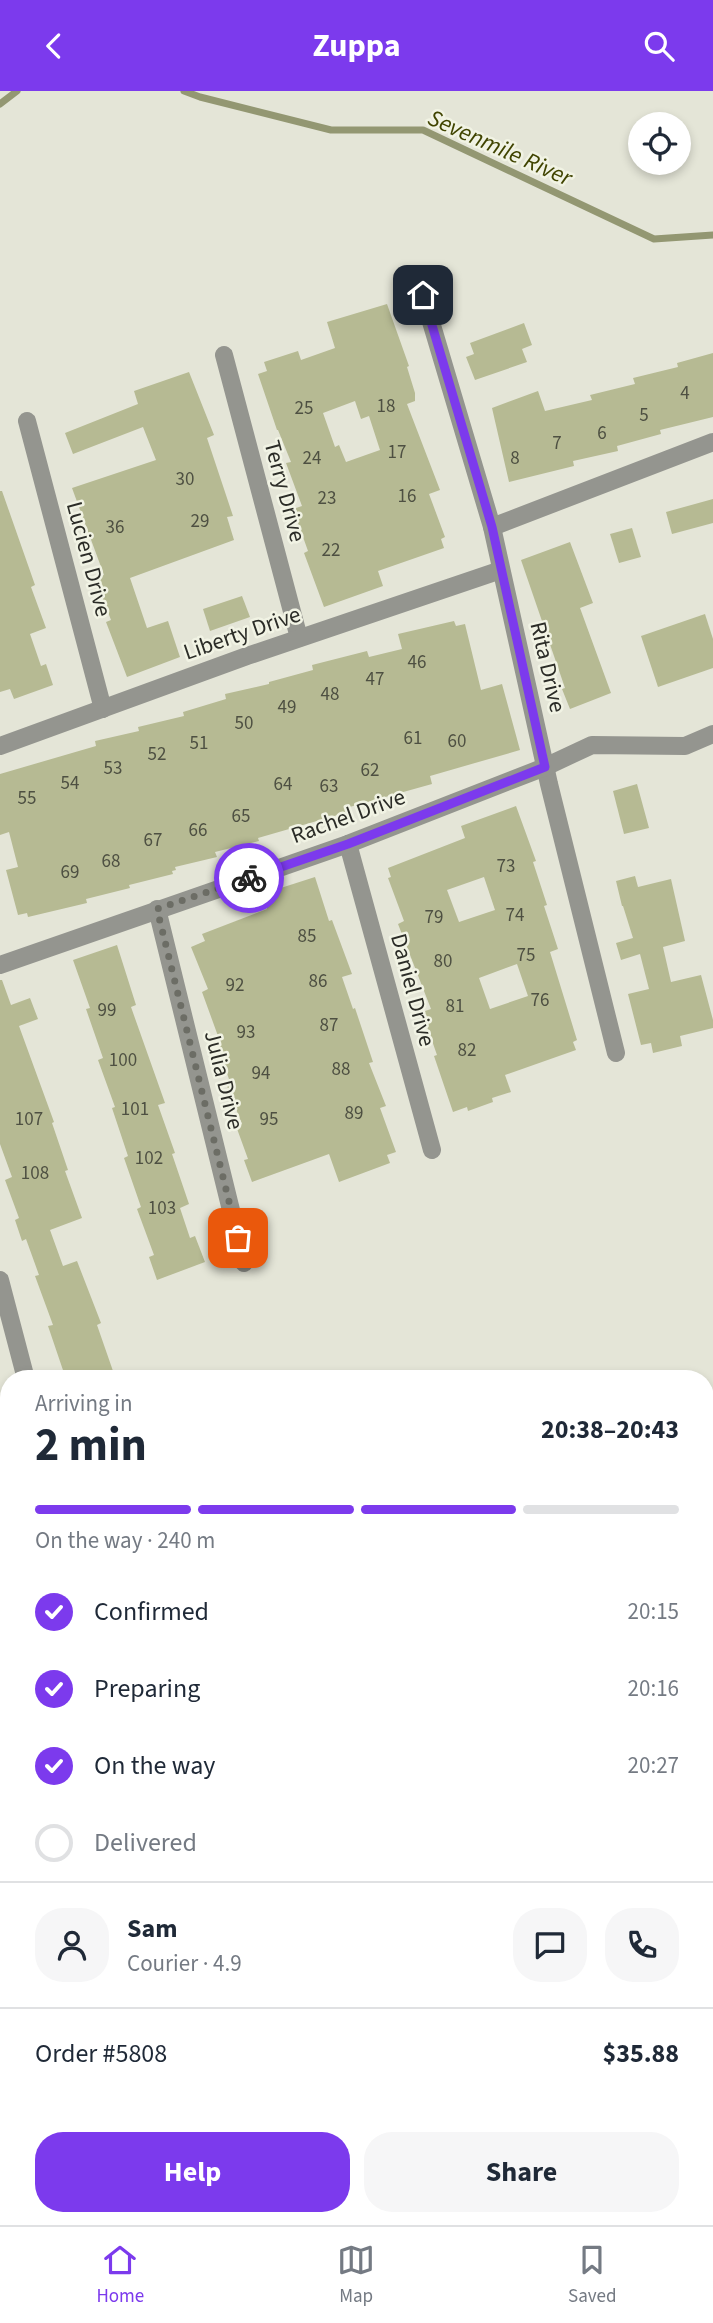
<!DOCTYPE html>
<html lang="en">
<head>
<meta charset="utf-8">
<style>
	:root { --surface:#fff; --page:#f6f6f7; --text:#1f2937; --muted:#747a83; --line:#e0e1e3; --accent:#7c3aed }
	body { margin:0; font-family:"Source Sans 3",sans-serif; background:var(--page); color:var(--text); height:100vh; display:flex; flex-direction:column; font-size:26px; white-space:nowrap }
	* { box-sizing:border-box; margin:0 }
	p { font-size:23px; color:var(--muted) }
	.icon { flex:none; width:38px; height:38px; fill:none; stroke:currentColor; stroke-width:2; stroke-linecap:round; stroke-linejoin:round }
	.map { position:relative; flex:1; overflow:hidden }
	.side { position:absolute; left:0px; top:1279px; width:714px; height:856px; display:flex; flex-direction:column; background:var(--surface); border-radius:28px 28px 0 0; box-shadow:0 4px 10px #0003 }
	.side>* { flex:none }
	.fabs { position:absolute; left:628px; top:21px; display:grid; gap:14px }
	.fabs a { display:grid; place-items:center; width:63px; height:63px; border-radius:50%; background:var(--surface); box-shadow:0 4px 10px #0003; font-size:35px }
	.pin { position:absolute; display:grid; place-items:center; width:60px; height:60px; color:#fff; margin:-30px; border-radius:14px; box-shadow:0 4px 10px #0006 }
	.courier { position:absolute; display:grid; place-items:center; width:70px; height:70px; margin:-35px; border:5px solid #7c3aed; border-radius:50%; background:#fff; color:#222; box-shadow:0 2px 9px #0007 }
	.headline em { font-style:normal; font-weight:700 }
	.headline div { display:flex; flex-direction:column-reverse }
	.headline { display:flex; align-items:center; justify-content:space-between; height:119px; padding:0 35px }
	h1 { font-size:46px; font-weight:700; line-height:52px }
	.bar { display:grid; grid-template-columns:repeat(4,1fr); gap:10px 7px; align-content:center; height:84px; padding:0 35px }
	.bar i { height:9px; border-radius:5px; background:var(--line) }
	.bar .current { background:var(--accent) }
	.bar p { grid-column:span 4 }
	.line { display:flex; align-items:center; gap:18px; padding:0 35px; border-top:2px solid var(--line) }
	.line div { flex:1 }
	.round { display:grid; place-items:center; flex:none; width:74px; height:74px; border-radius:28px; background:var(--page) }
	ol { padding:0 35px; list-style:none }
	li { display:flex; align-items:center; gap:21px; height:77px }
	li p { margin-inline-start:auto }
	li .icon { padding:7px; border-radius:50%; background:var(--accent); color:#fff; stroke-width:4 }
	li:last-child { color:var(--muted) }
	li i { width:38px; height:38px; border:4px solid var(--line); border-radius:50% }
	.action { display:flex; gap:14px; margin-top:auto; padding:14px 35px }
	.action a { flex:1; height:80px; border-radius:28px; background:var(--accent); color:#fff; font-size:28px; font-weight:700; line-height:80px; text-align:center }
	.action a+a { background:var(--page); color:var(--text) }
	header { display:flex; justify-content:space-between; align-items:center; height:91px; padding:0 35px; background:var(--accent); color:#fff; font-size:32px; font-weight:700 }
	.dock { display:flex; justify-content:space-around; align-items:center; height:98px; border-top:2px solid var(--line); background:var(--surface); font-size:19px; color:var(--muted) }
	.dock a { display:grid; justify-items:center; gap:4px }
	.dock .current { color:var(--accent) }
	.map>svg:first-child { display:block }
	.lines { fill:none; stroke-linecap:round; stroke-linejoin:round }
	.stream { stroke:#939772; stroke-width:7 }
	.building { fill:#b6ba93; fill-rule:evenodd }
	.minor { stroke:#94958f; stroke-width:18 }
	.done { stroke:#6c6d65; stroke-width:7; stroke-dasharray:0 12.6 }
	.route { stroke:#7c3aed; stroke-width:9 }
	.labels { text-anchor:middle; dominant-baseline:central; stroke-width:5; stroke-linejoin:round; paint-order:stroke }
	.number-label { font-size:19px; fill:#4e5042 }
	.street-label { font-size:23px; fill:#2b2c27; stroke:#f1f3e4 }
	.water-label { font-size:24px; font-style:italic; fill:#404400; stroke:#f1f3e4 }
</style>
</head>
<body>
<header><svg class="icon" aria-label="back" viewBox="0 0 24 24"><path d="M15 5l-7 7 7 7"/></svg>Zuppa<svg class="icon" aria-label="search" viewBox="0 0 24 24"><circle cx="10" cy="10" r="6"/><path d="M15 15l6 6"/></svg></header>
<div class="map">
<svg width="713" height="2134" viewBox="0 0 713 2134">
	<rect width="100%" height="100%" fill="#e4e5d7"/>
	<g class="lines">
		<g class="stream">
			<path d="M 184,0 L 200,6 L 331,39 L 423,39 L 654,148 L 713,144"/>
			<path d="M 0,13 L 17,0"/>
		</g>
	</g>
	<g class="building">
		<path d="M 387,213 L 409,275 L 407,276 L 415,302 L 415,310 L 407,313 L 440,399 L 429,403 L 445,446 L 441,448 L 444,457 L 378,480 L 383,495 L 324,516 L 304,462 L 308,460 L 293,418 L 302,415 L 286,372 L 291,371 L 278,339 L 277,339 L 258,283 L 267,280 L 264,271 L 298,260 L 301,269 L 335,257 L 327,231 ZM 355,310 L 361,328 L 369,325 L 380,359 L 346,371 L 339,354 L 335,356 L 323,322 Z"/>
		<path d="M 524,232 L 532,254 L 522,258 L 527,271 L 475,289 L 466,266 L 474,263 L 470,252 Z"/>
		<path d="M 713,262 L 713,326 L 660,339 L 661,343 L 617,355 L 618,360 L 573,370 L 574,375 L 509,391 L 492,317 L 538,300 L 545,320 L 592,309 L 590,304 L 635,293 L 633,287 L 678,276 L 677,272 Z"/>
		<path d="M 189,281 L 214,344 L 207,347 L 233,425 L 227,426 L 234,449 L 130,487 L 147,537 L 168,530 L 180,566 L 127,586 L 106,531 L 111,529 L 95,487 L 104,484 L 72,397 L 156,369 L 143,336 L 73,363 L 65,342 L 138,313 L 134,300 Z"/>
		<path d="M 0,400 L 2,400 L 35,494 L 31,496 L 46,537 L 30,543 L 41,575 L 46,573 L 53,594 L 14,608 L 10,598 L 0,601 Z"/>
		<path d="M 713,408 L 713,432 L 672,443 L 666,421 Z"/>
		<path d="M 632,437 L 641,466 L 619,472 L 610,443 Z"/>
		<path d="M 570,451 L 593,512 L 580,517 L 611,602 L 570,618 L 562,598 L 565,597 L 521,469 Z"/>
		<path d="M 242,505 L 250,526 L 210,540 L 203,518 Z"/>
		<path d="M 705,523 L 713,548 L 713,577 L 658,596 L 641,545 Z"/>
		<path d="M 454,530 L 456,535 L 465,533 L 481,599 L 502,593 L 520,659 L 430,685 L 432,693 L 346,717 L 348,721 L 258,747 L 259,750 L 215,761 L 217,766 L 175,776 L 176,779 L 172,780 L 173,783 L 129,794 L 130,797 L 86,808 L 87,812 L 28,826 L 27,822 L 18,824 L 6,779 L 18,776 L 9,741 L 0,744 L 0,683 L 96,655 L 95,650 L 139,640 L 138,636 L 184,625 L 183,621 L 226,608 L 225,603 L 269,593 L 269,591 L 313,579 L 312,574 L 367,560 L 369,566 L 402,558 L 398,543 Z"/>
		<path d="M 637,693 L 649,737 L 624,743 L 613,700 Z"/>
		<path d="M 516,715 L 536,770 L 533,771 L 547,814 L 544,815 L 558,858 L 550,861 L 577,949 L 573,951 L 576,959 L 505,984 L 511,1001 L 492,1007 L 493,1011 L 468,1020 L 467,1016 L 453,1021 L 434,965 L 437,964 L 422,921 L 431,918 L 398,833 L 404,830 L 388,787 L 391,786 L 388,777 L 465,747 L 461,735 ZM 484,786 L 495,819 L 459,831 L 447,799 ZM 517,873 L 528,905 L 490,918 L 479,887 Z"/>
		<path d="M 635,785 L 638,796 L 671,788 L 685,850 L 663,856 L 671,891 L 701,884 L 713,929 L 713,937 L 680,945 L 682,955 L 653,962 L 651,952 L 641,954 L 628,903 L 649,898 L 640,863 L 621,869 L 616,852 L 633,847 L 623,815 L 622,815 L 616,790 Z"/>
		<path d="M 315,786 L 329,830 L 332,829 L 352,883 L 342,886 L 353,918 L 355,917 L 373,971 L 369,972 L 386,1015 L 380,1017 L 396,1061 L 387,1064 L 390,1072 L 339,1091 L 329,1063 L 252,1091 L 244,1069 L 248,1068 L 236,1035 L 242,1033 L 225,990 L 229,988 L 214,946 L 218,945 L 202,901 L 208,898 L 191,856 L 205,850 L 202,843 L 267,818 L 262,803 Z"/>
		<path d="M 117,854 L 136,914 L 131,916 L 165,1012 L 158,1014 L 175,1062 L 172,1063 L 189,1113 L 180,1117 L 190,1147 L 195,1145 L 205,1171 L 157,1189 L 149,1166 L 154,1164 L 137,1118 L 141,1116 L 124,1067 L 128,1065 L 112,1017 L 115,1016 L 98,969 L 103,967 L 86,918 L 90,917 L 73,869 Z"/>
		<path d="M 0,889 L 2,889 L 11,914 L 30,907 L 38,928 L 19,935 L 54,1031 L 52,1032 L 68,1079 L 65,1080 L 82,1127 L 50,1139 L 63,1175 L 77,1170 L 101,1232 L 97,1234 L 113,1280 L 90,1288 L 66,1288 L 48,1235 L 53,1234 L 35,1185 L 39,1184 L 26,1148 L 22,1150 L 15,1129 L 19,1127 L 5,1089 L 12,1086 L 0,1053 Z"/>
	</g>
	<g class="lines">
		<g class="minor">
			<path d="M 423,204 L 492,436 L 549,693 L 616,962"/>
			<path d="M 224,264 L 299,547"/>
			<path d="M 27,330 L 103,618"/>
			<path d="M 492,436 L 713,351"/>
			<path d="M 0,655 L 247,565 L 501,479"/>
			<path d="M 348,753 L 432,1059"/>
			<path d="M 157,818 L 244,1172"/>
			<path d="M 0,874 L 348,753 L 545,676 L 592,654 L 685,655 L 713,643"/>
			<path d="M 0,1189 L 26,1288"/>
			<path d="M 0,1378 L 9,1376"/>
		</g>
	</g>
	<g class="lines">
		<path class="done" d="M 238,1147 L 157,818 L 249,787"/>
		<path class="route" d="M 249,787 L 348,753 L 545,676 L 492,436 L 423,204"/>
	</g>
	<g class="labels">
		<g class="number-label">
			<text x="685" y="302">4</text>
			<text x="386" y="315">18</text>
			<text x="304" y="317">25</text>
			<text x="644" y="324">5</text>
			<text x="602" y="342">6</text>
			<text x="557" y="352">7</text>
			<text x="397" y="361">17</text>
			<text x="312" y="367">24</text>
			<text x="515" y="367">8</text>
			<text x="185" y="388">30</text>
			<text x="407" y="405">16</text>
			<text x="327" y="407">23</text>
			<text x="200" y="430">29</text>
			<text x="115" y="436">36</text>
			<text x="331" y="459">22</text>
			<text x="417" y="571">46</text>
			<text x="375" y="588">47</text>
			<text x="330" y="603">48</text>
			<text x="287" y="616">49</text>
			<text x="244" y="632">50</text>
			<text x="413" y="647">61</text>
			<text x="457" y="650">60</text>
			<text x="199" y="652">51</text>
			<text x="157" y="663">52</text>
			<text x="113" y="677">53</text>
			<text x="370" y="679">62</text>
			<text x="70" y="692">54</text>
			<text x="283" y="693">64</text>
			<text x="329" y="695">63</text>
			<text x="27" y="707">55</text>
			<text x="241" y="725">65</text>
			<text x="198" y="739">66</text>
			<text x="153" y="749">67</text>
			<text x="111" y="770">68</text>
			<text x="506" y="775">73</text>
			<text x="70" y="781">69</text>
			<text x="515" y="824">74</text>
			<text x="434" y="826">79</text>
			<text x="307" y="845">85</text>
			<text x="526" y="864">75</text>
			<text x="443" y="870">80</text>
			<text x="318" y="890">86</text>
			<text x="235" y="894">92</text>
			<text x="540" y="909">76</text>
			<text x="455" y="915">81</text>
			<text x="107" y="919">99</text>
			<text x="329" y="934">87</text>
			<text x="246" y="941">93</text>
			<text x="467" y="959">82</text>
			<text x="123" y="969">100</text>
			<text x="341" y="978">88</text>
			<text x="261" y="982">94</text>
			<text x="135" y="1018">101</text>
			<text x="354" y="1022">89</text>
			<text x="29" y="1028">107</text>
			<text x="269" y="1028">95</text>
			<text x="149" y="1067">102</text>
			<text x="35" y="1082">108</text>
			<text x="162" y="1117">103</text>
		</g>
		<g class="street-label">
			<text transform="translate(285 400) rotate(75)">Terry Drive</text>
			<text transform="translate(89 468) rotate(75)">Lucien Drive</text>
			<text transform="translate(242 542) rotate(-19)">Liberty Drive</text>
			<text transform="translate(548 576) rotate(77)">Rita Drive</text>
			<text transform="translate(348 725) rotate(-20)">Rachel Drive</text>
			<text transform="translate(413 899) rotate(75)">Daniel Drive</text>
			<text transform="translate(224 989) rotate(76)">Julia Drive</text>
		</g>
		<g class="water-label">
			<text transform="translate(500 57) rotate(24)">Sevenmile River</text>
		</g>
	</g>
</svg>
<div class="fabs">
<a><svg class="icon" aria-label="locate" viewBox="0 0 24 24"><circle cx="12" cy="12" r="6"/><path d="M12 2v4M12 18v4M2 12h4M18 12h4"/></svg></a>
</div>
<div class="pin" style="left:238px;top:1147px;background:#ea580c"><svg class="icon" aria-label="bag" viewBox="0 0 24 24"><path d="M5 8h14l-1 12H6zM9 8a3 3 0 0 1 6 0"/></svg></div>
<div class="pin" style="left:423px;top:204px;background:#1f2937"><svg class="icon" aria-label="home" viewBox="0 0 24 24"><path d="M3 11l9-7 9 7M6 9v11h12V9"/></svg></div>
<div class="courier" style="left:249px;top:787px"><svg class="icon" aria-label="bike" viewBox="0 0 24 24"><circle cx="6" cy="16" r="4"/><circle cx="18" cy="16" r="4"/><path d="M6 16l4-8h5l3 8M10 8l3 8H6M13 5h3"/></svg></div>
<section class="side">
<div class="headline"><div><h1>2 min</h1><p>Arriving in</p></div><em>20:38–20:43</em></div>
<div class="bar"><i class="current"></i><i class="current"></i><i class="current"></i><i></i><p>On the way · 240 m</p></div>
<ol>
<li><svg class="icon" aria-label="check" viewBox="0 0 24 24"><path d="M5 12l5 5 9-10"/></svg>Confirmed<p>20:15</p></li>
<li><svg class="icon" aria-label="check" viewBox="0 0 24 24"><path d="M5 12l5 5 9-10"/></svg>Preparing<p>20:16</p></li>
<li><svg class="icon" aria-label="check" viewBox="0 0 24 24"><path d="M5 12l5 5 9-10"/></svg>On the way<p>20:27</p></li>
<li><i></i>Delivered</li>
</ol>
<div class="line" style="height:126px"><a class="round"><svg class="icon" aria-label="person" viewBox="0 0 24 24"><circle cx="12" cy="8" r="4"/><path d="M4 21q1-7 8-7t8 7"/></svg></a><div><b>Sam</b><p>Courier · 4.9</p></div><a class="round"><svg class="icon" aria-label="chat" viewBox="0 0 24 24"><path d="M4 5h16v11H9l-5 4z"/></svg></a><a class="round"><svg class="icon" aria-label="phone" viewBox="0 0 24 24"><path d="M5 4h4l2 5-3 2q2 4 5 5l2-3 5 2v4C11 20 4 13 5 4z"/></svg></a></div>
<div class="line" style="height:91px"><div>Order #5808</div><b>$35.88</b></div>
<div class="action"><a>Help</a><a>Share</a></div>
</section>
</div>
<nav class="dock">
<a class="current"><svg class="icon" aria-label="home" viewBox="0 0 24 24"><path d="M3 11l9-7 9 7M6 9v11h12V9"/></svg>Home</a>
<a><svg class="icon" aria-label="map" viewBox="0 0 24 24"><path d="M3 6l6-2 6 2 6-2v14l-6 2-6-2-6 2zM9 4v14M15 6v14"/></svg>Map</a>
<a><svg class="icon" aria-label="saved" viewBox="0 0 24 24"><path d="M7 4h10v16l-5-4-5 4z"/></svg>Saved</a>
</nav>
</body>
</html>
